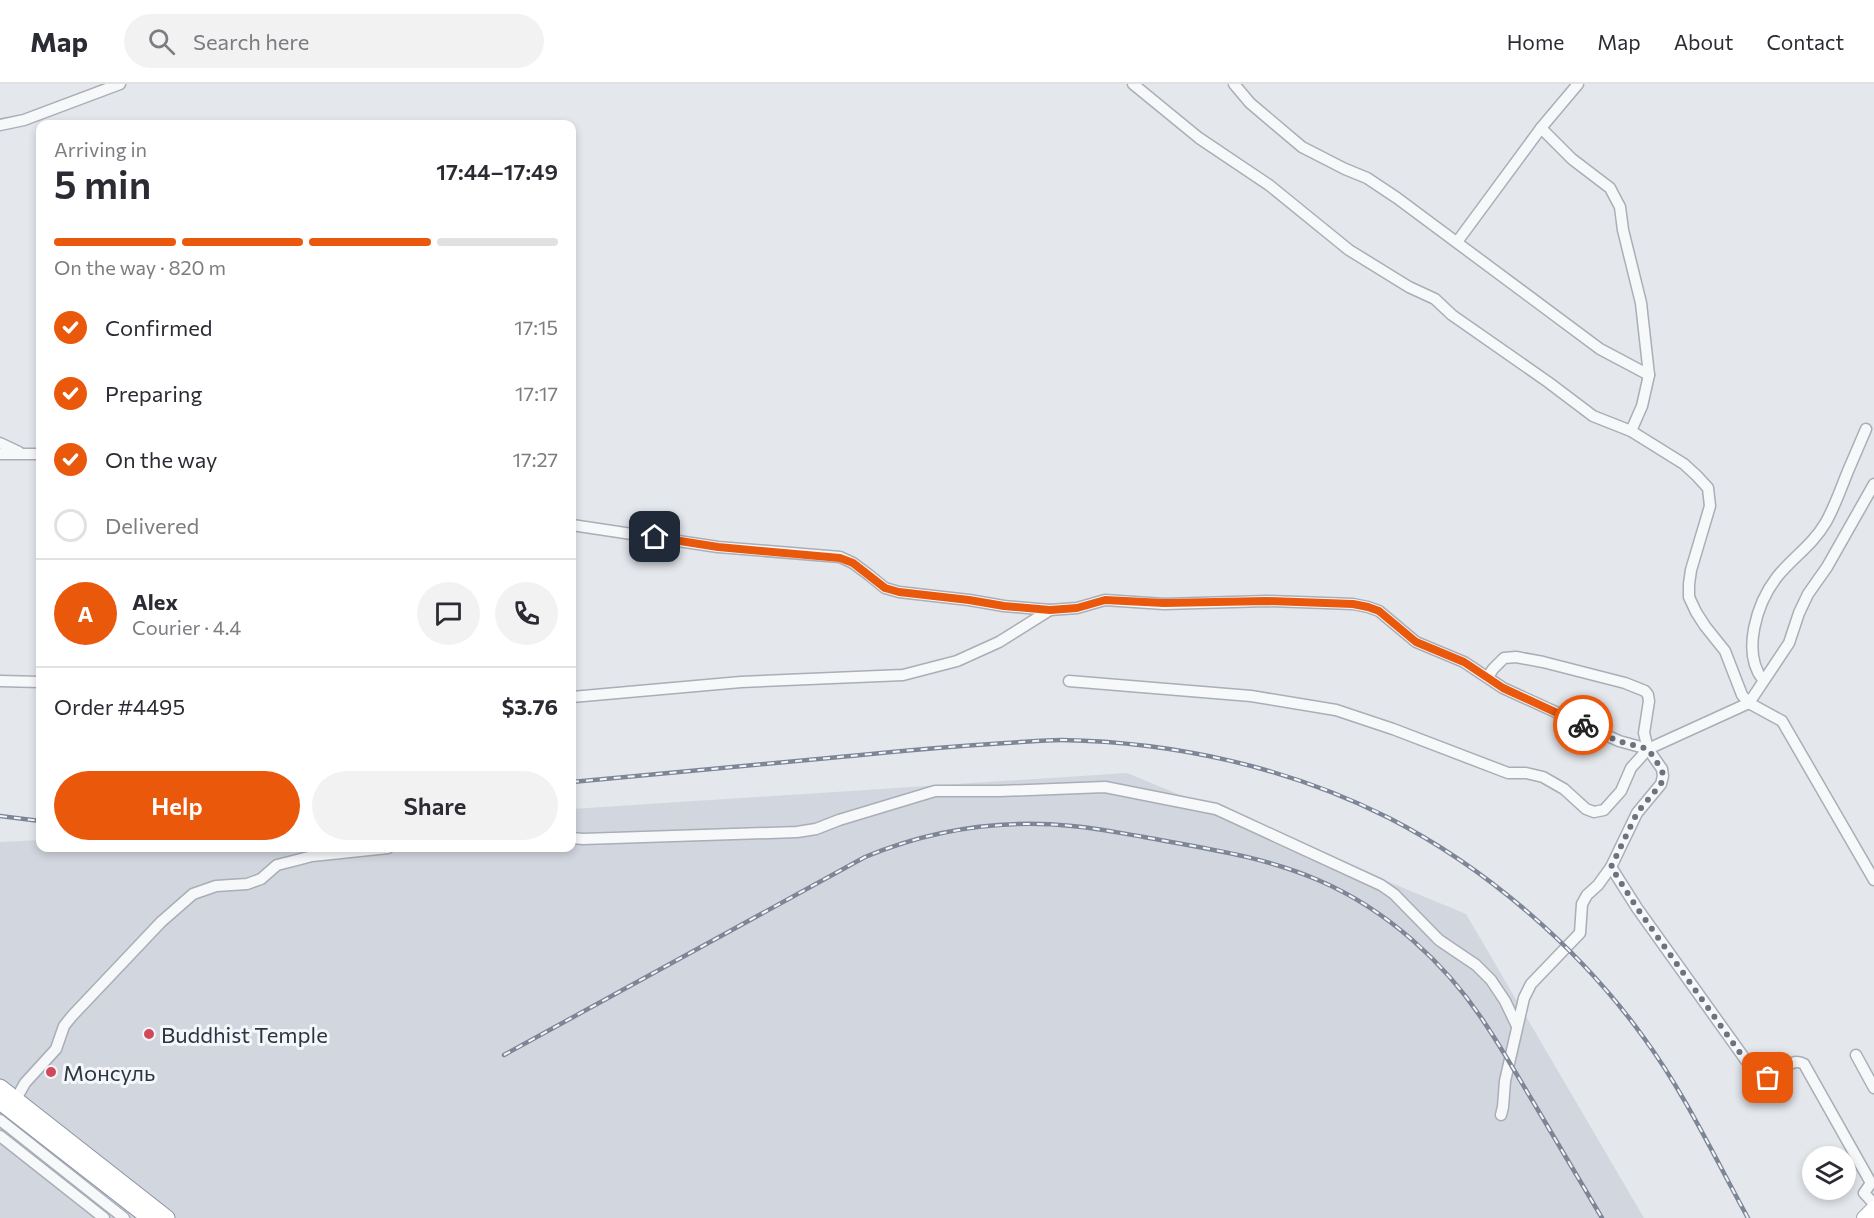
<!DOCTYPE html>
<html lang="en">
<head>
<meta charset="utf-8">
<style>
	:root { --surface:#fff; --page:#f2f2f3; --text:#2b2b33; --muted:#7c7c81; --line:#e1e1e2; --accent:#ea580c }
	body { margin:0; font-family:Commissioner,sans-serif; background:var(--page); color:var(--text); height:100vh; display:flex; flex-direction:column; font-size:22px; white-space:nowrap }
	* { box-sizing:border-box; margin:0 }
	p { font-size:20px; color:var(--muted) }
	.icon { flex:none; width:33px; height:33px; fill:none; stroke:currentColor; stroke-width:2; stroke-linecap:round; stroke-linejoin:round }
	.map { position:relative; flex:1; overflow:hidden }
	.side { position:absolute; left:36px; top:36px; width:540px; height:732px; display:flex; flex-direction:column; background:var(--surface); border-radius:12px; box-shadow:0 3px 9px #0003 }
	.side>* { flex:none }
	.buttons { position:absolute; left:1802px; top:1062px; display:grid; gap:12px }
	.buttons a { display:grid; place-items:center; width:54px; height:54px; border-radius:50%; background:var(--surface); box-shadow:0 3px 9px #0003; font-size:30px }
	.pin { position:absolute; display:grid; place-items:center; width:51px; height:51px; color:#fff; margin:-26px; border-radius:12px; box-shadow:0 3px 9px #0006 }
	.courier { position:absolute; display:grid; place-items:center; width:60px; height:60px; margin:-30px; border:4px solid #ea580c; border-radius:50%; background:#fff; color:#222; box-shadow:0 2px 8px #0007 }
	.summary em { font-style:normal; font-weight:600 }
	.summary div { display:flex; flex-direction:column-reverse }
	.summary { display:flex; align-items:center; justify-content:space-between; height:102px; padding:0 18px }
	h1 { font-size:39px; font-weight:600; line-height:45px }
	.bar { display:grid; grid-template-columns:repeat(4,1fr); gap:9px 6px; align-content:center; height:72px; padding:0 18px }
	.bar i { height:8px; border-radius:4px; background:var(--line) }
	.bar .active { background:var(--accent) }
	.bar p { grid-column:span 4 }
	.line { display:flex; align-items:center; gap:15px; padding:0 18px; border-top:2px solid var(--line) }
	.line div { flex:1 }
	.round { display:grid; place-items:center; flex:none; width:63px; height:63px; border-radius:32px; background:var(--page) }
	ol { padding:0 18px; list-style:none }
	li { display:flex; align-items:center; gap:18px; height:66px }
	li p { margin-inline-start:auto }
	li .icon { padding:6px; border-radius:50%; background:var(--accent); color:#fff; stroke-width:4 }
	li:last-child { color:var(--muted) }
	li i { width:33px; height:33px; border:3px solid var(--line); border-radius:50% }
	.action { display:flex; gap:12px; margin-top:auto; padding:12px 18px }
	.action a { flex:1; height:69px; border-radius:36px; background:var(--accent); color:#fff; font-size:24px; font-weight:600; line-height:69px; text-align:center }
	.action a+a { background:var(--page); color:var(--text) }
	header { display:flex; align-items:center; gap:36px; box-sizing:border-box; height:84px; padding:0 30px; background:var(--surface); border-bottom:2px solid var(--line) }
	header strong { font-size:28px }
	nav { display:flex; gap:33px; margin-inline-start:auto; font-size:21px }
	.search { width:420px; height:54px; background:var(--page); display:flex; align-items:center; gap:15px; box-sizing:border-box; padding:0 21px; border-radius:33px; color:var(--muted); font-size:22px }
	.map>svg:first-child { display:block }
	.built { fill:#d2d6de }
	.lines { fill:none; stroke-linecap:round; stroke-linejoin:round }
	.minor-casing { stroke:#a9aeb7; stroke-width:13 }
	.major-casing { stroke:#a3abb8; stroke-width:16 }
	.highway-casing { stroke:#8b94a3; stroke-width:17 }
	.minor { stroke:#f7f8fa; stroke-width:10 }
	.major { stroke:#fff; stroke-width:14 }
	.highway { stroke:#fff; stroke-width:15 }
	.rail-casing { stroke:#7d8696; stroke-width:4.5 }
	.rail { stroke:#f4f6f9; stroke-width:2; stroke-dasharray:7; stroke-linecap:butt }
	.done { stroke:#6c737f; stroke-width:6; stroke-dasharray:0 10.8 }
	.route { stroke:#ea580c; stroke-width:8 }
	.poi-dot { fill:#d1495b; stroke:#f4f6f9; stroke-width:2 }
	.labels { text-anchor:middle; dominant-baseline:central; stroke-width:6; stroke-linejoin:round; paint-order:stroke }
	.poi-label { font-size:22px; fill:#2b3445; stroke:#f4f6f9; text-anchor:start }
</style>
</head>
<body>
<header>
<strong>Map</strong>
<div class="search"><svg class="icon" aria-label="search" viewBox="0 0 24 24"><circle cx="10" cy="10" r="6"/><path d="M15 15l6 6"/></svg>Search here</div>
<nav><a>Home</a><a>Map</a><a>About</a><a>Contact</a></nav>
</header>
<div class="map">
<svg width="1874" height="1134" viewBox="0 0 1874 1134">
	<rect width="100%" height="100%" fill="#e4e7ec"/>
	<path class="built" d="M 1127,689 L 1466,830 L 1644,1134 L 0,1134 L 0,758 L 40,756 L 40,764 L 572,764 L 572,725 Z"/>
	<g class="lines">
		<g class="minor-casing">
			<g id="minor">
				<path d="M 1133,0 L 1199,54 L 1269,101 L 1349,166 L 1409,203 L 1435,215 L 1452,231 L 1548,298 L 1593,332 L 1631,347 L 1684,380 L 1697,392 L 1708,404 L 1710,422 L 1691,486 L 1689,500 L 1689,513 L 1696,528 L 1705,542 L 1725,567 L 1742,611 L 1749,619 L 1782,637 L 1874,796"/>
				<path d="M 1234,0 L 1250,19 L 1302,63 L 1345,85 L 1367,94 L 1397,114 L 1600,265 L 1649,291"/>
				<path d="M 1578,0 L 1541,44 L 1572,75 L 1610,104 L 1620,123 L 1623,146 L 1641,219 L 1649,291 L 1642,322 L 1631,347"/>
				<path d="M 0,41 L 24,36 L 120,0"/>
				<path d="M 1457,158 L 1541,44"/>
				<path d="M 0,359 L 19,368"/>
				<path d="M 0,370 L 40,370"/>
				<path d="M 572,441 L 718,463 L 840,473 L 853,479 L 869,491 L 885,504 L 899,508 L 969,516 L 1004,522 L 1050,526 L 1077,524 L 1105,516 L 1164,520 L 1267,517 L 1353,520 L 1368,523 L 1379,527 L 1416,558 L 1464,578 L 1503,604 L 1619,657 L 1648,665"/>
				<path d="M 1488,593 L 1493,585 L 1504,574 L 1516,573 L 1543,578 L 1625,599 L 1645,607 L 1648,611 L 1649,617 L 1644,649 L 1648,665 L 1662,685 L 1663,692 L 1661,700 L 1637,729 L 1611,783 L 1598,801 L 1587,811 L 1582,820 L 1580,849 L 1531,900 L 1524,914 L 1505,997 L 1503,1023 L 1501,1031"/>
				<path d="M 1763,596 C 1741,568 1757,519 1777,493 C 1793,473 1812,462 1826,438 C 1835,422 1841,404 1848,387 C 1854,373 1860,359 1866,345"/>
				<path d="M 0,597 L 40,598"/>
				<path d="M 1069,597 L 1251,612 L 1336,626 L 1393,645 L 1508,689 L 1526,689 L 1543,693 L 1564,705 L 1586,725 L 1594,728 L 1604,726 L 1621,707 L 1631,684 L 1648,665 L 1749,619 L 1789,559 L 1799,529 L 1808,510 L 1827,483 L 1874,400"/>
				<path d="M 572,613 L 741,598 L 903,591 L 957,577 L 999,558 L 1050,526"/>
				<path d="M 572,754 L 583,755 L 797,748 L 816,745 L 839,736 L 935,707 L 1000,707 L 1105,703 L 1216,725 L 1381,801 L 1394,810 L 1439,856 L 1476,881 L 1491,896 L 1505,917 L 1517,942"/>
				<path d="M 1611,783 L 1637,824 L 1755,989 C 1778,1006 1785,969 1804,980 L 1871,1099 L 1864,1109 L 1874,1120"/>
				<path d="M 1856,971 L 1874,1004"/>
				<path d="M 16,1015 L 25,999 L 56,965 L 64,942 L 72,932 L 161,838 L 193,810 L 216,802 L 247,800 L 261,795 L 277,781 L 297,776 L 312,772 L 388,764"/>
				<path d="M 0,1036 L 124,1134"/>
				<path d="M 0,1052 L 104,1134"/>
			</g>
		</g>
		<g class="major-casing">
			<path id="major" d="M 1864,1134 L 1874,1124"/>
		</g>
		<g class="highway-casing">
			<g id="highway">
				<path d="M 0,1003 L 167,1134"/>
				<path d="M 0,1018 L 149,1134"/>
			</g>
		</g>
		<use href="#minor" class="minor"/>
		<use href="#major" class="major"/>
		<use href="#highway" class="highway"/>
		<g class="rail-casing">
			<g id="rail">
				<path d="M 572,698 C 668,689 765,680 861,671 C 910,666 958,662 1006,659 C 1025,658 1043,656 1062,656 C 1174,658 1288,683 1389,734 C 1487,784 1580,865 1644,954 C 1685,1010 1715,1074 1748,1134"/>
				<path d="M 0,732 L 40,737"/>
				<path d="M 504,971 L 865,773 C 930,746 1001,735 1072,742 C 1096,744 1120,749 1144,753 C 1203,764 1262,772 1318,796 C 1386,825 1446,879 1486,941 C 1502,965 1517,991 1532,1016 C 1555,1055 1579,1095 1602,1134"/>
			</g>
		</g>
		<use href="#rail" class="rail"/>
	</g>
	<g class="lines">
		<path class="done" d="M 1583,641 L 1618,657 L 1648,665 L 1662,686 L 1663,692 L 1661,700 L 1637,729 L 1611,783 L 1637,824 L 1755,990 L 1762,994 L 1768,994"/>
		<path class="route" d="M 655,453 L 718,463 L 840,474 L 853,479 L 885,504 L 899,508 L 969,516 L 1004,522 L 1050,526 L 1077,524 L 1105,516 L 1164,519 L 1267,517 L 1353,520 L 1368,523 L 1379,527 L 1416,558 L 1464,578 L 1503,604 L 1583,641"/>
	</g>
	<g class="poi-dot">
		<circle cx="149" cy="950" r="6"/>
		<circle cx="51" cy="988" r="6"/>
	</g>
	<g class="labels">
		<g class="poi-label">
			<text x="161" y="950">Buddhist Temple</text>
			<text x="63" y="988">Монсуль</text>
		</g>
	</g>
</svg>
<div class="buttons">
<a><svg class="icon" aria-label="layers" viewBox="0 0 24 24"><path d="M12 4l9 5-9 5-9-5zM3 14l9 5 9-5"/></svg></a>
</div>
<div class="pin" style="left:1768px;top:994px;background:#ea580c"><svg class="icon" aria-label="bag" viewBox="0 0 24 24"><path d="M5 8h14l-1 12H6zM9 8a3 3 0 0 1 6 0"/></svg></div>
<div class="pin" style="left:655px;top:453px;background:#1f2937"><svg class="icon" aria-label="home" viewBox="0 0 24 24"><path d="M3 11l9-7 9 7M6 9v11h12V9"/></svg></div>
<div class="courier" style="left:1583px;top:641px"><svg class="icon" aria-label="bike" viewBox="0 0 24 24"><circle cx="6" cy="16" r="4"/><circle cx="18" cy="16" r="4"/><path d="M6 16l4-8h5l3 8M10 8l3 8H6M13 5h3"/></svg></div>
<section class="side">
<div class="summary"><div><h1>5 min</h1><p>Arriving in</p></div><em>17:44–17:49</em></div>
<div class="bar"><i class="active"></i><i class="active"></i><i class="active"></i><i></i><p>On the way · 820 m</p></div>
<ol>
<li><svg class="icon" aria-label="check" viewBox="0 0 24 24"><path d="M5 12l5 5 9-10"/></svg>Confirmed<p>17:15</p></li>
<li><svg class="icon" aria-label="check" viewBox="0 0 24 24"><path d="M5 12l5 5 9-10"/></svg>Preparing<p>17:17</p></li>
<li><svg class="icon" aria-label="check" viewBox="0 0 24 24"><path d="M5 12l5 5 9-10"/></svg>On the way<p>17:27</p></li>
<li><i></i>Delivered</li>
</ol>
<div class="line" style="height:108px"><b class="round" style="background:var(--accent);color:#fff">A</b><div><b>Alex</b><p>Courier · 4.4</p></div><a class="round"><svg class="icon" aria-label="chat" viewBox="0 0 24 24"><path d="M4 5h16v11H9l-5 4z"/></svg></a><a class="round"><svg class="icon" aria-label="phone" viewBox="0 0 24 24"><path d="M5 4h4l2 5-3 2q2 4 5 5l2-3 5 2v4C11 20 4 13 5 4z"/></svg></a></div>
<div class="line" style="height:78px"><div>Order #4495</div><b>$3.76</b></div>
<div class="action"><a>Help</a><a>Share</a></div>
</section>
</div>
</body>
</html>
